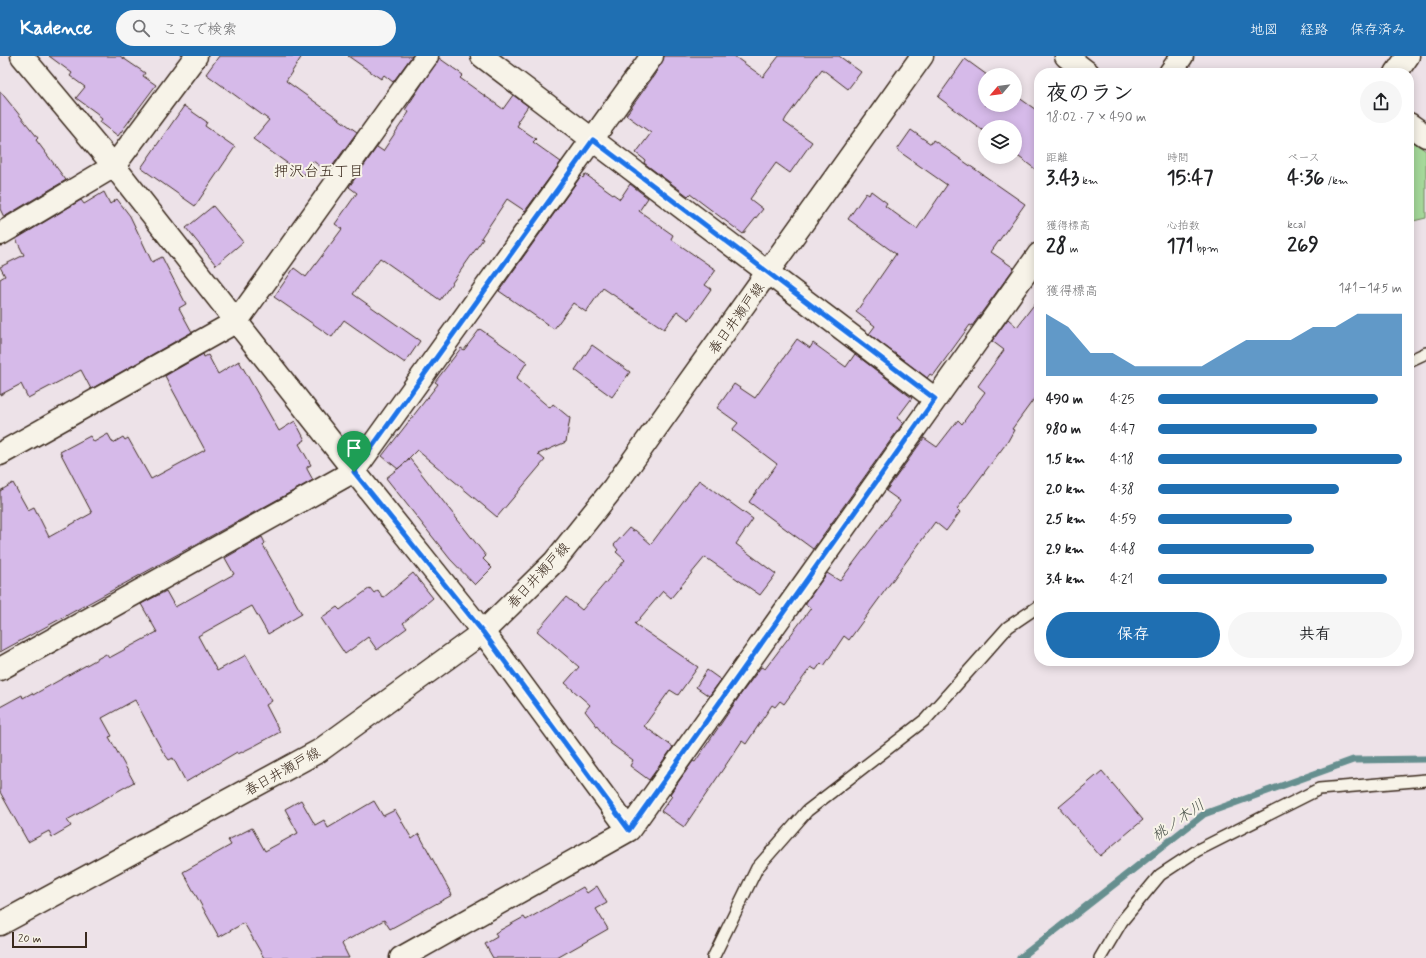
<!DOCTYPE html>
<html lang="ja">
<meta charset="utf-8">
<style>
:root{--surface:#fff;--page:#f6f6f6;--text:#202124;--muted:#757577;--accent:#1f6fb2}
body{margin:0;font-family:Mynerve,"Klee One",sans-serif;background:var(--page);color:var(--text);height:100vh;display:flex;flex-direction:column;font-size:15px;white-space:nowrap}
*{box-sizing:border-box;margin:0}
p{font-size:13px;color:var(--muted)}
.icon{flex:none;width:22px;height:22px;fill:none;stroke:currentColor;stroke-width:2;stroke-linecap:round;stroke-linejoin:round}
.map{position:relative;flex:1;overflow:hidden}
.drawer{position:absolute;left:1034px;top:12px;width:380px;height:598px;display:flex;flex-direction:column;background:var(--surface);border-radius:16px;box-shadow:0 2px 10px #0003}
.drawer>*{flex:none}
.needle{width:26px;rotate:241deg}
.controls{position:absolute;left:978px;top:12px;display:grid;gap:8px}
.controls a{display:grid;place-items:center;width:44px;height:44px;border-radius:50%;background:var(--surface);box-shadow:0 2px 10px #0003;font-size:20px}
.scale{position:absolute;left:12px;bottom:10px;width:75px;box-sizing:border-box;padding-left:4px;border:2px solid #3b2a1e;border-top:0;font-size:11px;line-height:14px;white-space:nowrap;color:#3b2a1e;-webkit-text-stroke:3px #f7f3e8;paint-order:stroke}
.pin{position:absolute;display:grid;place-items:center;width:34px;height:34px;color:#fff;margin:-41px -17px;border-radius:50% 50% 50% 0;rotate:-45deg;box-shadow:0 0 4px #0007}
.pin .icon{rotate:45deg}
.round{display:grid;place-items:center;flex:none;width:42px;height:42px;border-radius:21px;background:var(--page)}
.head{display:flex;align-items:center;justify-content:space-between;height:68px;padding:0 12px}
h1{font-size:22px;font-weight:700;line-height:30px}
.metrics{display:grid;grid-template-columns:repeat(3,1fr);gap:6px;height:68px;padding:4px 12px}
.metrics div{display:grid;align-content:center}
.metrics b{font-size:20px;font-weight:700}
.metrics small{font-size:11px;font-weight:400}
.metrics p{font-size:11px}
.chart{height:112px;padding:8px 12px}
.chart p{display:flex;justify-content:space-between}
.chart svg{width:100%;height:72px;margin-top:4px;fill:var(--accent);opacity:.7}
.button{display:flex;gap:8px;margin-top:auto;padding:8px 12px}
.button a{flex:1;height:46px;border-radius:24px;background:var(--accent);color:#fff;font-size:16px;font-weight:700;line-height:46px;text-align:center}
.button a+a{background:var(--page);color:var(--text)}
ul{padding:0 12px;list-style:none;font-size:13px}
li{display:grid;grid-template-columns:64px 48px 1fr;align-items:center;height:30px}
li i{height:10px;border-radius:5px;background:var(--accent)}
header{display:flex;align-items:center;gap:24px;box-sizing:border-box;height:56px;padding:0 20px;background:var(--accent);color:#fff}
header strong{font-size:19px}
nav{display:flex;gap:22px;margin-inline-start:auto;font-size:14px}
.search{width:280px;height:36px;background:var(--page);display:flex;align-items:center;gap:10px;box-sizing:border-box;padding:0 14px;border-radius:22px;color:var(--muted);font-size:15px}
.map>svg:first-child{display:block}
.green{fill:#a5d89a;stroke:#70815c}
.lines{fill:none;stroke-linecap:round;stroke-linejoin:round}
.stream{stroke:#668f8f;stroke-width:7}
.building{fill:#d6bae9;stroke:#3b2a1e}
.lane-casing{stroke:#3b2a1e;stroke-width:14}
.street-casing{stroke:#3b2a1e;stroke-width:25}
.primary-casing{stroke:#3b2a1e;stroke-width:25}
.lane{stroke:#f7f3e8;stroke-width:11}
.street{stroke:#f7f3e8;stroke-width:22}
.primary{stroke:#f7f3e8;stroke-width:22}
.route-casing{stroke:#fff;stroke-width:8}
.route{stroke:#1a73e8;stroke-width:5}
.labels{text-anchor:middle;stroke-width:4;stroke-linejoin:round;paint-order:stroke}
.street-label{font-size:14px;fill:#3b2a1e;stroke:#f7f3e8}
.neighbourhood-label{font-size:15px;fill:#3b2a1e;stroke:#f7f3e8}
.water-label{font-size:15px;font-style:italic;fill:#4d544d;stroke:#f7f3e8}
</style>
<header>
<strong>Kadence</strong>
<div class="search"><svg class="icon" aria-label="search" viewBox="0 0 24 24"><circle cx="10" cy="10" r="6"/><path d="M15 15l6 6"/></svg>ここで検索</div>
<nav><a>地図</a><a>経路</a><a>保存済み</a></nav>
</header>
<div class="map">
<svg width="1426" height="902" viewBox="0 0 1426 902">
<rect width="100%" height="100%" fill="#ede2e8"/>
<filter id="ink" filterUnits="userSpaceOnUse"><feTurbulence type="fractalNoise" baseFrequency=".025" numOctaves="2"/><feDisplacementMap in="SourceGraphic" scale="8" xChannelSelector="R" yChannelSelector="G"/><feConvolveMatrix kernelMatrix="1 2 1 2 8 2 1 2 1" color-interpolation-filters="sRGB"/></filter>
<g filter="url(#ink)">
<path class="green" d="M1409 83 1426 95V162L1409 166Z"/>
<g class="lines">
<path class="stream" d="M1020 902 1204 758 1353 704 1426 703"/>
</g>
<path class="building" d="M49 0H120L145 17 143 20 156 29 118 80 100 66 102 63 97 59 98 58 76 42 85 31 70 20 72 17Z
M219 0H302L286 25 357 76 328 116 313 105 304 119 253 83 269 64 206 18Z
M348 0H412L393 26 384 19 381 23Z
M664 0H734L763 21 779 0H839L861 16 848 33 822 13 786 62 784 66 812 86 790 117 776 107 750 143 763 153 743 178 690 138 688 140 644 107 645 104 636 97 651 77 626 59 655 18Z
M439 2 463 19 460 22 503 53 513 39 528 50 517 66 519 67 517 70 536 83 533 86 561 106 525 155 507 143 481 182 483 183 440 244 380 202 353 238 420 285 405 307 344 264 332 281 274 241 294 212 306 221 342 173 335 168 357 137 349 131 377 91 383 95 409 56 405 54Z
M965 3 987 19H985V49H1015V39L1039 56V116L1015 98V71H985V76L938 41Z
M0 35 38 82 36 84 66 124 4 161 0 153Z
M184 50 207 66 205 70 235 91 195 150 141 112Z
M911 74 931 88 933 84 1025 148 991 196 1014 212 972 270 970 269 933 320 930 318 927 322 869 278 875 270 856 256 896 198 848 163 866 137 869 139 871 135 887 147 885 150 917 173 947 129 897 94Z
M585 118 620 143 630 128 648 142 639 155 673 179 671 183 716 214 705 229 711 233 689 264 677 255 664 273 603 232 586 256 573 247 554 273 499 235 581 120 583 122Z
M104 136 110 148 117 143 130 160 152 206 162 201 186 248 179 252 192 276 91 333 81 314 28 342 21 328 0 339V223L5 220 0 211 24 199 16 183 81 144 84 148Z
M213 150 243 186 216 209 186 172Z
M1039 242V336L1012 373 1014 374 1008 385 957 453 960 456 946 475 935 466 849 584 844 580 824 610 821 607 816 614 811 611 784 648 780 645 775 651 772 649 746 688 742 685 684 771 661 755 672 740 670 738 693 705 695 706 741 638 761 611 765 613 811 552 805 548 827 517 840 525 900 445 886 435 924 382 937 391 958 364 962 368 985 336 978 330 1004 294 992 285 1008 263 1017 271Z
M480 273 527 306 516 323 550 352 553 348 570 362 566 386 538 398 545 404 497 461 417 394 398 413 382 400 438 328 435 326 461 292 464 294Z
M797 283 810 292 813 287 846 311 855 298 912 342 897 362 903 367 813 493 749 446 777 408 732 374 738 367 717 352 734 328 755 342Z
M592 289 630 316 612 341 575 314Z
M203 298 204 301 208 299 218 318 239 305 279 375 295 365 305 384 299 388 311 409 307 411V413L313 424 0 596V435L13 427 28 454 34 451 49 481 92 457 60 396 90 380 94 386 108 378 113 387 123 381 125 384 128 382 151 423 205 394 165 320Z
M410 403 486 500 483 503 492 512 475 529 450 503 386 422Z
M699 424 753 463 736 488 776 518 760 539 705 501 671 542 663 535 635 568 698 611 678 639 670 634 644 670 673 691 649 724 630 710 633 704 611 688 585 655 590 649 565 627 579 611 537 575 566 541 582 554 625 504 616 496 618 494 614 489 629 472 633 475 635 474 651 488Z
M262 481 265 487 263 489 302 558 268 578 252 550 198 580 217 615 246 599 272 645 266 649 280 676 256 689 238 698 237 696 186 726 173 702 169 704 163 696 135 644 102 662 112 680 109 681 134 726 67 764 71 770 52 781 49 775 28 786 0 736V651L22 639 23 642 32 637 33 639 106 598 109 602 157 576 141 548 166 535 175 551 234 518 225 502Z
M413 517 433 542 403 567 407 572 377 594 368 581 345 598 321 562 337 551 340 554 370 532 374 537 378 534 383 542Z
M707 614 721 624 709 640 696 631Z
M1102 715 1143 764 1100 800 1059 751Z
M301 744 315 769 324 764 328 772 374 745 383 760 395 754 412 783 419 778 452 839 390 873 384 864 344 886 342 888 349 902H264L244 867 219 881 183 816 231 789 228 784 252 772 265 795 298 777 285 753Z
M597 830 607 847 596 853 608 873 557 902H493L485 888 497 881 495 877 524 861 526 864 583 831 587 837Z"/>
<g class="lines">
<g class="lane-casing">
<path id="lane" d="M1409 305 1426 297
M713 902 757 812 807 755 926 663 1008 571 1039 550
M1100 902 1122 865 1160 819 1198 794 1319 733 1426 724"/>
</g>
<g class="street-casing">
<path id="street" d="M22 0 114 110 354 415 483 576 629 774
M482 0 935 343
M1066 0 1088 17
M1170 17 1182 0
M1396 17 1408 0
M1409 68 1426 80
M0 178 114 110 196 0
M0 398 237 265 427 0
M0 613 354 415 652 0
M401 902 629 774 1039 198"/>
</g>
<g class="primary-casing">
<path id="primary" d="M0 868 319 695 483 576 554 506 614 431 922 0"/>
</g>
<use href="#lane" class="lane"/>
<use href="#street" class="street"/>
<use href="#primary" class="primary"/>
</g>
</g>
<g class="lines" filter="url(#ink)">
<g class="route-casing">
<path id="route" d="M593 84 935 343 629 774 483 576 354 416Z"/>
</g>
<use href="#route" class="route"/>
</g>
<g class="labels">
<g class="street-label">
<text transform="translate(736 262) rotate(-54)" y="5">春日井瀬戸線</text>
<text transform="translate(538 519) rotate(-47)" y="5">春日井瀬戸線</text>
<text transform="translate(282 715) rotate(-29)" y="5">春日井瀬戸線</text>
</g>
<g class="neighbourhood-label">
<text x="319" y="120">押沢台五丁目</text>
</g>
<g class="water-label">
<text transform="translate(1178 764) rotate(-35)" y="5">桃ノ木川</text>
</g>
</g>
</svg>
<div class="controls">
<a><svg class="needle" viewBox="-14 -14 28 28"><path d="M0-13l5 13h-10z" fill="#e53935"/><path d="M0 13l5-13h-10z" fill="#757577"/></svg></a>
<a><svg class="icon" aria-label="layers" viewBox="0 0 24 24"><path d="M12 4l9 5-9 5-9-5zM3 14l9 5 9-5"/></svg></a>
</div>
<div class="scale">20 m</div>
<div class="pin" style="left:354px;top:416px;background:#1e9e55"><svg class="icon" aria-label="arrive" viewBox="0 0 24 24"><path d="M6 21V4h12l-3 4 3 4H6"/></svg></div>
<section class="drawer">
<div class="head"><div><h1>夜のラン</h1><p>18:02 · 7 × 490 m</p></div><a class="round"><svg class="icon" aria-label="share" viewBox="0 0 24 24"><path d="M12 15V3M7 8l5-5 5 5M5 13v7h14v-7"/></svg></a></div>
<div class="metrics">
<div><p>距離</p><b>3.43<small> km</small></b></div>
<div><p>時間</p><b>15:47</b></div>
<div><p>ペース</p><b>4:36<small> /km</small></b></div>
</div>
<div class="metrics">
<div><p>獲得標高</p><b>28<small> m</small></b></div>
<div><p>心拍数</p><b>171<small> bpm</small></b></div>
<div><p>kcal</p><b>269</b></div>
</div>
<div class="chart"><p><span>獲得標高</span>141–145 m</p>
<svg viewBox="0 0 160 44" preserveAspectRatio="none"><path d="M0 44V6L10 14L20 30L30 30L40 38L50 38L60 38L70 38L80 30L90 22L100 22L110 22L120 14L130 14L140 6L150 6L160 6V44z"/></svg>
</div>
<ul>
<li><b>490 m</b>4:25<i style="width:90%"></i></li>
<li><b>980 m</b>4:47<i style="width:65%"></i></li>
<li><b>1.5 km</b>4:18<i style="width:100%"></i></li>
<li><b>2.0 km</b>4:38<i style="width:74%"></i></li>
<li><b>2.5 km</b>4:59<i style="width:55%"></i></li>
<li><b>2.9 km</b>4:48<i style="width:64%"></i></li>
<li><b>3.4 km</b>4:21<i style="width:94%"></i></li>
</ul>
<div class="button"><a>保存</a><a>共有</a></div>
</section>
</div>
